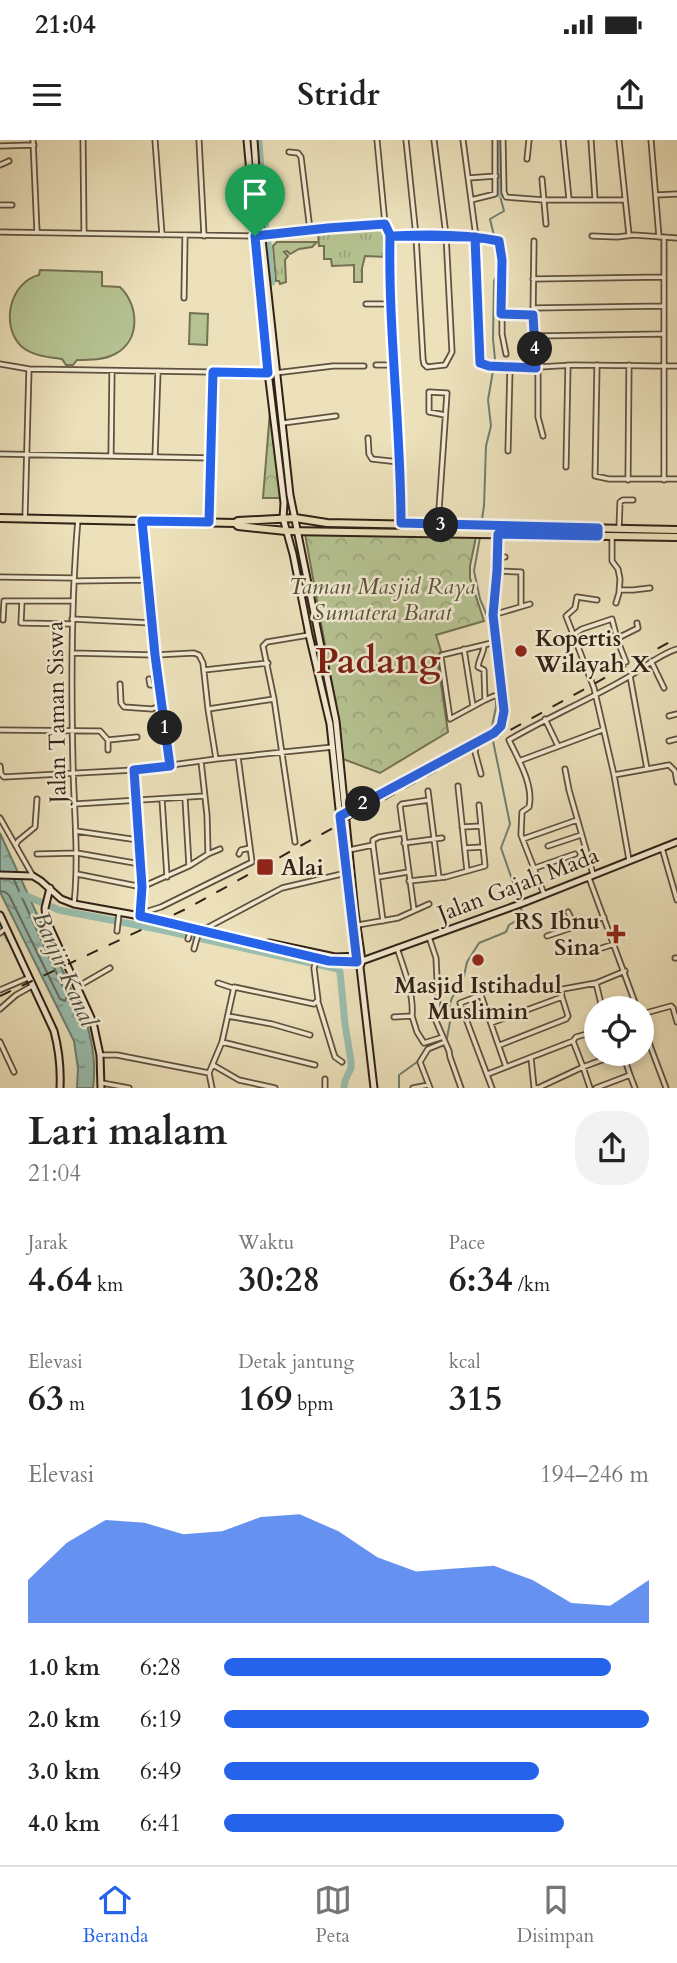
<!DOCTYPE html>
<html lang="id">
<meta charset="utf-8">
<style>
:root{--surface:#fff;--page:#f2f2f2;--text:#222;--muted:#767676;--line:#e0e0e0;--accent:#2563eb}
body{margin:0;font-family:Cardo,serif;background:var(--page);color:var(--text);height:100vh;display:flex;flex-direction:column;font-size:26px;white-space:nowrap}
*{box-sizing:border-box;margin:0}
p{font-size:23px;color:var(--muted)}
.icon{flex:none;width:38px;height:38px;fill:none;stroke:currentColor;stroke-width:2;stroke-linecap:round;stroke-linejoin:round}
.map{position:relative;height:948px;overflow:hidden}
.details{display:flex;flex-direction:column;background:var(--surface);flex:1}
.details>*{flex:none}
.fabs{position:absolute;left:584px;top:856px;display:grid;gap:14px}
.fabs a{display:grid;place-items:center;width:70px;height:70px;border-radius:50%;background:var(--surface);box-shadow:0 4px 10px #0003;font-size:35px}
.pin{position:absolute;display:grid;place-items:center;width:60px;height:60px;color:#fff;margin:-72px -30px;border-radius:50% 50% 50% 0;rotate:-45deg;box-shadow:0 0 7px #0007}
.pin .icon{rotate:45deg}
.km{position:absolute;width:35px;height:35px;margin:-18px;border-radius:50%;background:#222;color:#fff;font-size:19px;line-height:35px;text-align:center}
.round{display:grid;place-items:center;flex:none;width:74px;height:74px;border-radius:28px;background:var(--page)}
.headline{display:flex;align-items:center;justify-content:space-between;height:119px;padding:0 28px}
h1{font-size:38px;font-weight:700;line-height:52px}
.stats{display:grid;grid-template-columns:repeat(3,1fr);gap:10px;height:119px;padding:7px 28px}
.stats div{display:grid;align-content:center}
.stats b{font-size:35px;font-weight:700}
.stats small{font-size:19px;font-weight:400}
.stats p{font-size:19px}
.chart{height:196px;padding:14px 28px}
.chart p{display:flex;justify-content:space-between}
.chart svg{width:100%;height:126px;margin-top:7px;fill:var(--accent);opacity:.7}
ul{padding:0 28px;list-style:none;font-size:23px}
li{display:grid;grid-template-columns:112px 84px 1fr;align-items:center;height:52px}
li i{height:18px;border-radius:9px;background:var(--accent)}
.status{display:flex;justify-content:space-between;align-items:center;height:49px;padding:0 35px;background:var(--surface);direction:ltr}
.status svg{height:19px;fill:currentColor}
header{display:flex;justify-content:space-between;align-items:center;height:91px;padding:0 28px;background:var(--surface);font-size:32px;font-weight:700}
.dock{display:flex;justify-content:space-around;align-items:center;height:98px;border-top:2px solid var(--line);background:var(--surface);font-size:19px;color:var(--muted)}
.dock a{display:grid;justify-items:center;gap:4px}
.dock .active{color:var(--accent)}
.map>svg:first-child{display:block}
.grass{fill:url(#grass-tufts);stroke:#747254;stroke-width:2}
.park{fill:url(#park-crowns);stroke:#747254;stroke-width:2}
.pitch{fill:#b6c392;stroke:#747254;stroke-width:2}
.water{fill:url(#water-ripples);stroke:#6f7f71;stroke-width:2}
.lines{fill:none;stroke-linecap:round;stroke-linejoin:round}
.shore{stroke:#657062;stroke-width:2}
.stream{stroke:#6f7f71;stroke-width:2}
.canal{stroke:#99beae;stroke-width:4.5}
.river{stroke:#99beae;stroke-width:7}
.street-casing{stroke:#60513f;stroke-width:7}
.secondary-casing{stroke:#312116;stroke-width:9}
.primary-casing{stroke:#312116;stroke-width:10}
.street{stroke:#f3ecd3;stroke-width:3.5}
.secondary{stroke:#f3ecd3;stroke-width:5}
.primary{stroke:#ece1bb;stroke-width:6}
.rail{stroke:#312116;stroke-width:2;stroke-dasharray:12 12;stroke-linecap:butt}
.route-casing{stroke:#fff;stroke-width:14}
.route{stroke:#2563eb;stroke-width:9}
.poi-dot{fill:#8f2418;stroke:#f3ecd3;stroke-width:2.5}
.labels{text-anchor:middle;stroke-width:5;stroke-linejoin:round;paint-order:stroke}
.park-label{font-size:23px;font-style:italic;fill:#59523b;stroke:#f3ecd3}
.poi-label{font-size:23px;font-weight:bold;fill:#312116;stroke:#f3ecd3;text-anchor:start}
.street-label{font-size:23px;fill:#312116;stroke:#f3ecd3}
.water-label{font-size:24px;font-style:italic;fill:#505044;stroke:#f3ecd3}
.town-label{font-size:37px;font-weight:bold;fill:#7a1f14;stroke:#f3ecd3}
</style>
<div class="status"><b>21:04</b><svg viewBox="0 0 49 12"><path d="M0 12V9h3v3zM5 12V6h3v6zM10 12V3h3v9zM15 12V0h3v12zM26 1h20v11H26zM47 4h2v5h-2z"/></svg></div>
<header><svg class="icon" aria-label="menu" viewBox="0 0 24 24"><path d="M4 6h16M4 12h16M4 18h16"/></svg>Stridr<svg class="icon" aria-label="share" viewBox="0 0 24 24"><path d="M12 15V3M7 8l5-5 5 5M5 13v7h14v-7"/></svg></header>
<div class="map">
<svg width="677" height="948" viewBox="0 0 677 948">
<defs>
<pattern id="grass-tufts" width="24" height="20" patternUnits="userSpaceOnUse" patternTransform="scale(1.75)"><rect width="24" height="20" fill="#b6c392"/><path d="M3 7l-1-3M5 7V3M7 7l1-3M15 17l-1-3M17 17v-4M19 17l1-3" fill="none" stroke="#9da77d"/></pattern>
<pattern id="park-crowns" width="20" height="18" patternUnits="userSpaceOnUse" patternTransform="scale(1.75)"><rect width="20" height="18" fill="#b6c392"/><path d="M2 6a3 3 0 1 1 6 0M12 15a3 3 0 1 1 6 0" fill="none" stroke="#9da77d"/></pattern>
<pattern id="water-ripples" width="26" height="14" patternUnits="userSpaceOnUse" patternTransform="scale(1.75)"><rect width="26" height="14" fill="#99beae"/><path d="M2 4q2-2 4 0t4 0M15 11q2-2 4 0t4 0" fill="none" stroke="#7d9a8d"/></pattern>
</defs>
<rect width="100%" height="100%" fill="#ece1bb"/>
<filter id="stains"><feTurbulence type="fractalNoise" baseFrequency=".00286" numOctaves="4"/><feColorMatrix values="0 0 0 0 .2 0 0 0 0 .09 0 0 0 0 .02 0 0 0 .5 -.17"/></filter>
<radialGradient id="worn" r=".72"><stop offset=".6" stop-color="#630" stop-opacity="0"/><stop offset="1" stop-color="#630" stop-opacity=".3"/></radialGradient>
<path class="grass" d="M382 85 387 91 384 92 387 117 365 116 362 128V142H354V125L332 126 331 119H324V106H319L318 93 322 91 352 90 362 86Z
M277 102H317L312 107 299 109 290 114 287 111 284 112 288 116 285 120 286 142 280 144 279 141H276L273 106Z"/>
<path class="park" d="M270 271 281 358H263Z
M305 394 476 397 470 426V438L484 481 436 495 441 511 437 517 448 592 380 633 343 619 339 583Z"/>
<path class="pitch" d="M40 130 102 132V146L120 147C139 165 141 201 115 214 104 220 90 220 77 220L73 225H66L62 219C48 217 32 216 21 206 0 185 10 142 39 135Z
M190 173 208 174 207 205 189 204Z"/>
<path class="water" d="M0 693 87 884C93 907 96 925 93 948H77L78 928 74 901 0 752Z"/>
<g class="lines">
<path class="shore" d="M0 751 5 752 9 755 60 859 65 861 67 856 14 740"/>
<path class="stream" d="M480 392 484 366 486 306 491 286 488 260 495 219 493 199 494 141C504 123 494 98 490 79L504 71 500 56
M480 397 474 431 480 459 488 478 496 550V567L491 591 510 684 501 708 520 762
M399 948V935L417 922 426 908 447 898 450 882 447 873 452 858 464 836 467 822 479 803 506 792 509 785 522 777 521 767"/>
<path class="canal" d="M260 0 267 89
M499 0 500 56
M269 101 273 143
M0 784 8 800"/>
<path class="river" d="M22 754 59 770 162 790 338 829 340 832 345 884 351 921V928L345 941 344 948"/>
<g class="street-casing">
<path id="street" d="M33 0 37 92
M83 0 84 92
M155 0 162 95
M199 0 204 96
M377 0 385 84C394 108 389 137 391 163 394 236 401 310 401 383
M406 0 416 96 423 219 424 224 427 227 445 225 452 212 446 95 434 0
M463 0 476 97 480 223C499 232 549 226 572 225 607 225 642 226 677 226
M503 0 504 52 506 57 544 60H625
M563 0 569 59
M591 0 595 59
M619 0 629 95
M651 0 659 97
M0 6 34 5
M289 12 298 13 301 17 310 90
M527 19 529 0
M0 25 9 21
M468 38 496 36
M542 39 546 84
M656 55 677 54
M471 60 495 54V0
M0 65H12
M0 92 255 96 328 88 385 84
M390 95 476 97 499 101 502 120V194L506 214
M592 96 617 97 634 95 677 98
M664 97V340
M534 101 533 175 536 227
M533 139 663 137
M184 158 185 96
M366 164H391
M533 168 663 166
M501 174 533 175
M535 196 662 194
M0 224 29 229 275 233 333 226H364
M376 225H394
M597 225 595 336 609 339H677
M538 227V277L543 296
M283 283 336 276
M368 298 369 314 372 319 399 322
M508 311 510 227
M0 314 212 318
M111 316 112 231
M155 317 158 231
M566 327 568 225
M628 340 629 225
M25 377 29 229
M142 382 155 515 170 626
M209 382 213 232
M438 384 447 253 429 252V272L445 275
M619 389 620 362 623 360H633
M612 398V421L618 429 620 439 619 453 616 463
M497 417H505
M497 431 521 432V466
M0 437 74 438
M74 441 147 440
M620 450H633L650 448
M597 460 577 457 575 468 566 476 594 548 614 635 629 720
M22 461 21 483 72 484
M493 475 530 464
M72 479 152 483
M3 480 4 461H73
M573 495 582 489 612 479 617 499 626 522
M608 503 638 488 637 483
M484 505C484 513 479 518 478 527L484 530 485 560 494 556H502
M464 509 473 566
M72 513 155 515 194 513 199 515 203 523 208 569 216 619 333 607
M651 521 664 548
M204 530 268 523
M630 536 647 629
M149 539 150 545H159
M120 544 121 563 124 567 152 569 162 565
M485 560 450 579 441 517 442 515 496 502
M208 569 274 559
M669 576 677 574
M545 579 558 606
M0 590 100 591 108 600V610
M108 600 137 597
M477 601 475 612 481 634
M669 601 677 599
M519 621 602 590
M0 626 1 634 4 637 134 630 216 619
M565 629 569 650 593 734
M134 630 142 747 141 774
M614 635 669 625 675 631 677 642
M458 646 467 731
M428 651 439 738
M185 658 189 726
M162 659 167 737
M75 664 204 656
M345 674 494 593 501 586 504 571 493 475 497 396
M0 678 33 736
M462 687 481 686
M76 691 138 700
M523 699 577 680
M295 702 274 559 263 506 267 502 309 495
M404 703 442 698
M16 705 18 701 35 687 37 659
M373 705 383 781
M548 706 581 695
M465 708 483 707
M662 708 677 760
M349 710 373 705V700L379 697 403 693
M37 714 77 713 140 724
M208 714 220 709
M239 714 241 710 250 708
M535 728 575 714
M77 734 142 747 189 726 208 714 207 675 201 621
M378 737 408 732
M589 738 637 868
M409 741 446 737 485 726 479 665
M544 754 521 695 522 672 529 667C534 645 518 619 509 600 548 577 591 559 630 536 645 527 660 514 677 509
M74 764C79 718 74 672 73 625 71 543 71 461 78 379
M414 770 400 666 402 664 429 660
M568 772 575 786
M142 773 161 767 252 722 238 617
M358 785 398 778 429 764
M117 791 119 773
M201 791 282 748 346 733
M0 793 6 788
M547 796 604 777
M429 797 436 818 438 860 436 881 449 911 450 917 461 948
M188 799 191 789
M397 808C404 829 414 854 412 876
M194 809 199 791
M587 813 614 804
M675 818H677
M218 843 233 848
M596 843 602 868
M77 847 110 828
M0 850 28 838
M318 862 333 911 335 917 342 922
M0 869 16 855 32 846
M642 874 671 866 673 868 677 882
M228 876 272 884 310 895
M394 877 412 876 417 892 424 903 443 897
M491 883 562 857 561 850 563 849 596 843 625 831
M642 884 666 948
M573 901 576 897 597 891
M0 902 14 932
M222 902 315 925
M500 905 566 879 568 876 562 857
M100 915H117L209 933 222 902 234 847 314 864 318 860 314 828 317 818
M531 918 534 947 538 948 583 927 590 948
M213 925 239 940 275 948
M209 933 212 948
M488 934 573 901 583 927 618 914
M630 935 635 948
M325 939V948
M102 943 129 948
M413 948 428 945
M430 948 420 922 428 909 445 902
M492 948 460 863 481 855 506 927
M596 948 630 935 623 914"/>
</g>
<g class="secondary-casing">
<path id="secondary" d="M247 0 269 240 284 363 283 378 293 414 309 495 330 584 350 773 357 822 360 827 374 948
M254 0 259 71 290 355 336 581 355 772 362 821 360 827
M0 735 33 736 41 741 61 759 74 764 140 776 199 791 263 804 269 803 335 817 360 816
M50 748 45 768 46 779 93 882 100 915 101 948
M0 775 54 891C59 910 61 928 60 948
M263 804 268 807 329 821H362L523 763 677 702"/>
</g>
<g class="primary-casing">
<path id="primary" d="M0 378 235 383
M235 383 238 386 286 391 677 397
M235 383 238 381 295 378 327 383 677 390"/>
</g>
<use href="#street" class="street"/>
<use href="#secondary" class="secondary"/>
<use href="#primary" class="primary"/>
<path class="rail" d="M0 856 188 768 677 498"/>
</g>
<g class="lines">
<g class="route-casing">
<path id="route" d="M255 96 268 233 213 232 209 382 142 381 155 515 170 626 134 630 142 747 140 776 329 821 357 822 340 676 494 593 501 586 504 571 493 475 497 431 498 394 598 396V388L401 383C401 287 388 191 390 95L394 96 475 97 480 223 489 226 536 228 533 175 501 174 502 120 499 101C466 94 429 94 394 96L390 95 385 84 328 88 255 96"/>
</g>
<use href="#route" class="route"/>
</g>
<g class="poi-dot">
<circle cx="521" cy="511" r="7"/>
<rect x="256" y="718" width="18" height="18" rx="3.5"/>
<path d="M612.5 783.5h7v7h7v7h-7v7h-7v-7h-7v-7h7z"/>
<circle cx="478" cy="820" r="7"/>
</g>
<g class="labels">
<g class="park-label">
<text x="382" y="454">Taman Masjid Raya<tspan x="382" dy="26">Sumatera Barat</tspan></text>
</g>
<g class="poi-label">
<text x="535" y="506">Kopertis<tspan x="535" dy="26">Wilayah X</tspan></text>
<text x="281" y="735">Alai</text>
<text x="600" y="789" text-anchor="end">RS Ibnu<tspan x="600" dy="26">Sina</tspan></text>
<text x="478" y="853" text-anchor="middle">Masjid Istihadul<tspan x="478" dy="26">Muslimin</tspan></text>
</g>
<g class="street-label">
<text transform="translate(56 572) rotate(-91)" y="8">Jalan Taman Siswa</text>
<text transform="translate(518 744) rotate(-21)" y="8">Jalan Gajah Mada</text>
</g>
<g class="water-label">
<text transform="translate(65 829) rotate(66)" y="8">Banjir Kanal</text>
</g>
<g class="town-label">
<text x="378" y="533">Padang</text>
</g>
</g>
<rect width="100%" height="100%" filter="url(#stains)"/>
<rect width="100%" height="100%" fill="url(#worn)"/>
</svg>
<div class="fabs">
<a><svg class="icon" aria-label="locate" viewBox="0 0 24 24"><circle cx="12" cy="12" r="6"/><path d="M12 2v4M12 18v4M2 12h4M18 12h4"/></svg></a>
</div>
<div class="pin" style="left:255px;top:96px;background:#1e9e55"><svg class="icon" aria-label="arrive" viewBox="0 0 24 24"><path d="M6 21V4h12l-3 4 3 4H6"/></svg></div>
<b class="km" style="left:165px;top:588px">1</b>
<b class="km" style="left:363px;top:664px">2</b>
<b class="km" style="left:441px;top:385px">3</b>
<b class="km" style="left:535px;top:209px">4</b>
</div>
<section class="details">
<div class="headline"><div><h1>Lari malam</h1><p>21:04</p></div><a class="round"><svg class="icon" aria-label="share" viewBox="0 0 24 24"><path d="M12 15V3M7 8l5-5 5 5M5 13v7h14v-7"/></svg></a></div>
<div class="stats">
<div><p>Jarak</p><b>4.64<small> km</small></b></div>
<div><p>Waktu</p><b>30:28</b></div>
<div><p>Pace</p><b>6:34<small> /km</small></b></div>
</div>
<div class="stats">
<div><p>Elevasi</p><b>63<small> m</small></b></div>
<div><p>Detak jantung</p><b>169<small> bpm</small></b></div>
<div><p>kcal</p><b>315</b></div>
</div>
<div class="chart"><p><span>Elevasi</span>194–246 m</p>
<svg viewBox="0 0 160 44" preserveAspectRatio="none"><path d="M0 44V29L10 16L20 8L30 9L40 13L50 12L60 7L70 6L80 12L90 21L100 26L110 25L120 24L130 29L140 37L150 38L160 29V44z"/></svg>
</div>
<ul>
<li><b>1.0 km</b>6:28<i style="width:91%"></i></li>
<li><b>2.0 km</b>6:19<i style="width:100%"></i></li>
<li><b>3.0 km</b>6:49<i style="width:74%"></i></li>
<li><b>4.0 km</b>6:41<i style="width:80%"></i></li>
</ul>
</section>
<nav class="dock">
<a class="active"><svg class="icon" aria-label="home" viewBox="0 0 24 24"><path d="M3 11l9-7 9 7M6 9v11h12V9"/></svg>Beranda</a>
<a><svg class="icon" aria-label="map" viewBox="0 0 24 24"><path d="M3 6l6-2 6 2 6-2v14l-6 2-6-2-6 2zM9 4v14M15 6v14"/></svg>Peta</a>
<a><svg class="icon" aria-label="saved" viewBox="0 0 24 24"><path d="M7 4h10v16l-5-4-5 4z"/></svg>Disimpan</a>
</nav>
